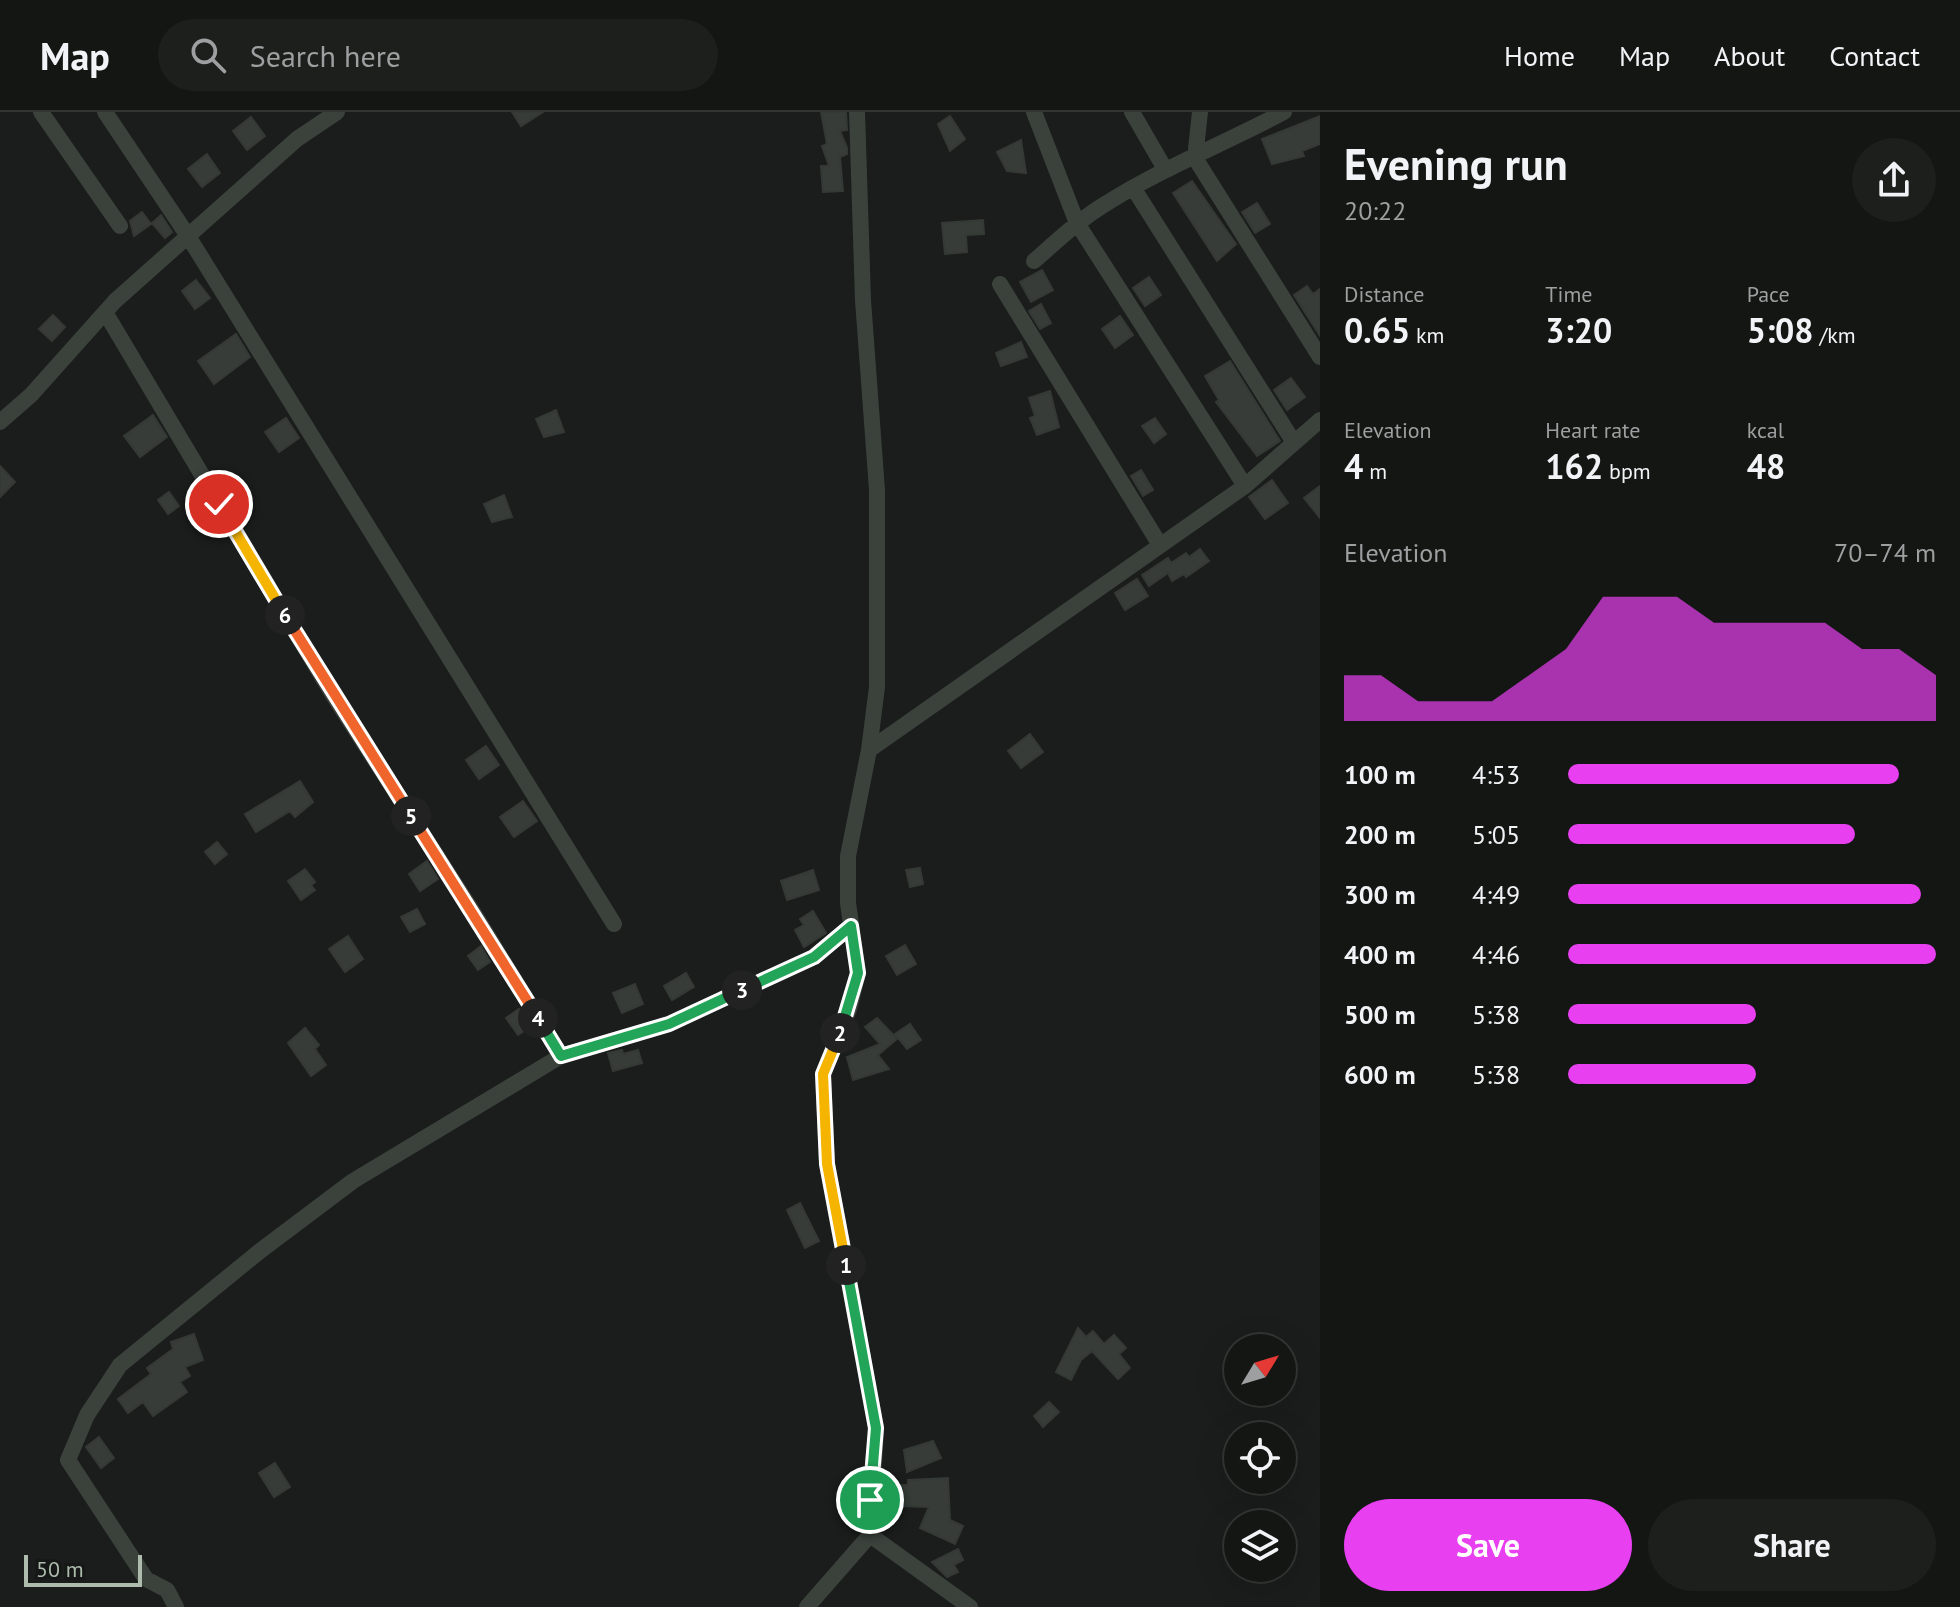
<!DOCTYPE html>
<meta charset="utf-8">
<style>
:root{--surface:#141614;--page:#1d1f1d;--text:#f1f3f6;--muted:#9d9fa0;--line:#333534;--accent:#e83ff0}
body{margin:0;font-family:"PT Sans",sans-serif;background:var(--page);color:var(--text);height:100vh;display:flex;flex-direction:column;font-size:30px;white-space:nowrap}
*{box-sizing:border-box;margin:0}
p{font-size:26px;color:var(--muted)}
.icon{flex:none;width:44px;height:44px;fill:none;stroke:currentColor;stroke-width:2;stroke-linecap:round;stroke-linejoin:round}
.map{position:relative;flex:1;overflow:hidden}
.details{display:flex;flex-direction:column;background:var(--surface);width:640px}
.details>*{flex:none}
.needle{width:52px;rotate:52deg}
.fabs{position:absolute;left:1224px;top:1222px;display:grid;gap:16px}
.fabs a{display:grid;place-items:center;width:72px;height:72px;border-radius:50%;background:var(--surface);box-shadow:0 8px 32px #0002,0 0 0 2px var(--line);font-size:40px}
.scale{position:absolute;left:24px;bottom:20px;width:118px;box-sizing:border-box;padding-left:8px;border:4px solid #adbcad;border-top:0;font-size:22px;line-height:28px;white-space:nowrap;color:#adbcad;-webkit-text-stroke:6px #151816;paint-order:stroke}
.pin{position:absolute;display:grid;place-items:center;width:68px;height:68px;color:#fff;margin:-34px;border:4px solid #fff;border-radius:50%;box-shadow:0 2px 8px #0007}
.km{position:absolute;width:40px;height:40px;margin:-20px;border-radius:50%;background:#222;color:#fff;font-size:22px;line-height:40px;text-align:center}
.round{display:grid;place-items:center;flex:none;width:84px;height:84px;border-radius:42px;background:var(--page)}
.overview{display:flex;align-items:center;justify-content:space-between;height:136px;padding:0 24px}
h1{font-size:44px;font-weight:700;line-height:60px}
.metrics{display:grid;grid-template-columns:repeat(3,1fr);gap:12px;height:136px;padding:8px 24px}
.metrics div{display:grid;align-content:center}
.metrics b{font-size:34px;font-weight:700}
.metrics small{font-size:22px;font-weight:400}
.metrics p{font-size:22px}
.chart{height:224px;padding:16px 24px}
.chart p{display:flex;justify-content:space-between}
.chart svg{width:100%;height:144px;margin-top:8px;fill:var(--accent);opacity:.7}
.action{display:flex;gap:16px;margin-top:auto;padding:16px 24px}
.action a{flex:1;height:92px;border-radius:48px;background:var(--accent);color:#fff;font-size:32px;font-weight:700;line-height:92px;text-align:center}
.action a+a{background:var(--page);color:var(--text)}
ul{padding:0 24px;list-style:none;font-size:26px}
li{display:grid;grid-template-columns:128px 96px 1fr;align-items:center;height:60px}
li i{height:20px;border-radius:10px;background:var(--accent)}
header{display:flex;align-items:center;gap:48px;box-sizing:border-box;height:112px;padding:0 40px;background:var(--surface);border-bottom:2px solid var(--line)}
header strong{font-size:38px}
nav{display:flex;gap:44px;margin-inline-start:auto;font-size:28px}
.search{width:560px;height:72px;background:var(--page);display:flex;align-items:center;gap:20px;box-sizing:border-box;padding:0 28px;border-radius:44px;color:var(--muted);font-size:30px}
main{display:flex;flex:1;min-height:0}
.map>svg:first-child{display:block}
.building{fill:#373c38;stroke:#343936;stroke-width:2}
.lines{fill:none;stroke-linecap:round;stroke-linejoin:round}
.minor{stroke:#3b423c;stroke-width:16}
.split-1-casing{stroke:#fff;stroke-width:16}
.split-2-casing{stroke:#fff;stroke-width:16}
.split-3-casing{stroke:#fff;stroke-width:16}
.split-4-casing{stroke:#fff;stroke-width:16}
.split-5-casing{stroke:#fff;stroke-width:16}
.split-6-casing{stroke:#fff;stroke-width:16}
.split-7-casing{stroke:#fff;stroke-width:16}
.split-1{stroke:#22a559;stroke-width:10}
.split-2{stroke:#f5b400;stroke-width:10}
.split-3{stroke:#22a559;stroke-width:10}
.split-4{stroke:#22a559;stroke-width:10}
.split-5{stroke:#f0652b;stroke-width:10}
.split-6{stroke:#f0652b;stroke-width:10}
.split-7{stroke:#f5b400;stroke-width:10}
</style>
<header>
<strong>Map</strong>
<div class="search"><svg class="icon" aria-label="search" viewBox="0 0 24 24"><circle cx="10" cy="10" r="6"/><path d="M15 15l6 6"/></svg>Search here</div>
<nav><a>Home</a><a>Map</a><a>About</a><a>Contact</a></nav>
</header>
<main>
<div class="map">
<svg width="1320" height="1495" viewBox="0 0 1320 1495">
<rect width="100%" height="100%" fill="#1a1d1b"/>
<path class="building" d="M512 0H543L521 14Z
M821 0H846L847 18 840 19 847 36V42L840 45 843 79 823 80 821 54H829L822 34 827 32Z
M950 4 965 27 950 39 938 12Z
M1320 4V32L1302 39 1304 44 1272 52 1262 27Z
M251 5 265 24 247 38 233 19Z
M1021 28 1026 61 1007 59 997 40Z
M207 42 220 61 202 75 188 57Z
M1192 69 1236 132 1217 149 1173 81Z
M1257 91 1270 112 1255 121 1242 100Z
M142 100 151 112 134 124 130 109Z
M161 103 172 120 165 126 152 111Z
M983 108 984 122 966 123 967 140 945 142 942 111Z
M1042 158 1053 178 1031 190 1020 170Z
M1149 165 1161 183 1145 194 1133 176Z
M196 168 210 186 195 197 182 179Z
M1307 174 1313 182 1320 177V224L1294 183Z
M1041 192 1051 211 1040 217 1029 199Z
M53 203 65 215 52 229 39 217Z
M1120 204 1133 223 1115 236 1102 217Z
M236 222 250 245 214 272 198 249Z
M1021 230 1027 245 1001 254 996 241Z
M1230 249 1280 329 1257 344 1216 290 1219 288 1205 264Z
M1291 266 1305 285 1287 298 1274 278Z
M1050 279 1059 315 1037 323 1030 306 1035 304 1029 286Z
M556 298 564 320 544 325 536 307Z
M153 303 167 325 140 345 124 324Z
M286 306 299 326 279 340 265 320Z
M1155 306 1166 322 1154 331 1142 314Z
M0 354 15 370 0 385Z
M1141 358 1153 378 1143 384 1131 364Z
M1272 368 1288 391 1265 407 1249 385Z
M1320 374V406L1304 386Z
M169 380 179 394 168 402 158 388Z
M504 383 512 405 492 410 484 392Z
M1200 437 1209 449 1186 465 1184 462 1172 469 1168 461 1149 474 1142 463 1168 446 1171 451 1186 441 1189 445Z
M1137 467 1148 484 1125 498 1115 481Z
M1030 622 1043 640 1021 656 1008 639Z
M486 634 499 653 479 667 466 648Z
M300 669 313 690 295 705 290 699 256 720 245 702Z
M523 689 537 709 514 725 500 705Z
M217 730 227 742 215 752 205 740Z
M427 749 438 767 420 779 409 762Z
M920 756 923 772 910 775 906 758Z
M305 757 315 770 311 773 315 778 301 788 288 769Z
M813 758 819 778 787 788 781 769Z
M417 797 425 812 410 820 401 805Z
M813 799 826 821 804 835 795 818 804 813 800 807Z
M348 824 363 847 345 860 329 837Z
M905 833 916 852 897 863 886 844Z
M481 834 490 850 478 858 468 844Z
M686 861 694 875 672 888 664 874Z
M635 872 643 892 622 901 613 881Z
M519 897 530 915 518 923 506 906Z
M877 906 897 927 878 943 889 957 853 968 847 945 880 932 865 915Z
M910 912 921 928 907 937 895 922Z
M305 916 319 933 315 937 326 953 311 964 288 931Z
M622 938 623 942 638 938 642 951 613 959 608 941Z
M800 1091 819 1129 805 1136 787 1098Z
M1078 1216 1086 1225 1093 1219 1104 1232 1114 1223 1126 1236 1119 1242 1130 1256 1118 1267 1092 1239 1081 1248 1071 1268 1056 1260Z
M194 1222 203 1248 185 1255 190 1264 180 1270 187 1280 153 1304 143 1290 128 1301 118 1287 151 1262 147 1256 173 1237 171 1230Z
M1049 1290 1059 1300 1043 1315 1034 1304Z
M99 1325 114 1346 101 1356 86 1335Z
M933 1329 941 1346 907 1360 904 1338Z
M275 1351 290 1375 274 1385 259 1361Z
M948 1366 950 1408 963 1414 955 1432 920 1416 929 1395 900 1394 901 1373H908V1368Z
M958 1437 963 1448 954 1453 958 1460 947 1465 932 1450Z"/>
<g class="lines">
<path class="minor" d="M41 0 120 114
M105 0 188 124 614 812
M1034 0 1077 111 1245 374 1320 308
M1132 0 1165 57
M1200 0 1195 46 1320 245
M1134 77 1293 329
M1034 149C1057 129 1080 107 1107 91 1163 56 1225 31 1284 0
M1000 172 1160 433
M105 200 333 583 473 800 561 944
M0 310 31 283 115 189 297 27 337 0
M869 638 1245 374
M870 1423 970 1495
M176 1495 167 1478 146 1467 68 1348 87 1303 120 1253 260 1139 353 1069 561 944 669 912 814 845 851 814
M807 1495 870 1423 876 1316 827 1052 823 962 849 897 858 861 848 791V744L869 638 877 575V378L863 188 857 0"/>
</g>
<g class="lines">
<g class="split-1-casing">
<path id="split-1" d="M846 1153 876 1316 870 1388"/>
</g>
<g class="split-2-casing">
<path id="split-2" d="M840 921 823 962 827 1052 846 1153"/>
</g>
<g class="split-3-casing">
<path id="split-3" d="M742 878 814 845 851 814 858 861 840 921"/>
</g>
<g class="split-4-casing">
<path id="split-4" d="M538 906 561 944 669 912 742 878"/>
</g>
<g class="split-5-casing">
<path id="split-5" d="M411 704 538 906"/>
</g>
<g class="split-6-casing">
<path id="split-6" d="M285 503 411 704"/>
</g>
<g class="split-7-casing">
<path id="split-7" d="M219 392 285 503"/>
</g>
<use href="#split-1" class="split-1"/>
<use href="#split-2" class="split-2"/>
<use href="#split-3" class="split-3"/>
<use href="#split-4" class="split-4"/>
<use href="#split-5" class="split-5"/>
<use href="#split-6" class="split-6"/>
<use href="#split-7" class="split-7"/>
</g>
</svg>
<div class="fabs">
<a><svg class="needle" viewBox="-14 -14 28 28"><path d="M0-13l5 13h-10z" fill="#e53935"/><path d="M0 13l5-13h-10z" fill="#9d9fa0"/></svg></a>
<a><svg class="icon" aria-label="locate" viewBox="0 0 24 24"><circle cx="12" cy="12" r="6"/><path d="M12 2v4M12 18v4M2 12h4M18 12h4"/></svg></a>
<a><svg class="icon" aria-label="layers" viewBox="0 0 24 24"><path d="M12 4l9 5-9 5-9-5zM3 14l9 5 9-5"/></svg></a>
</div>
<div class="scale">50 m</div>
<div class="pin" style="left:870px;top:1388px;background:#1e9e55"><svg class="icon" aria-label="arrive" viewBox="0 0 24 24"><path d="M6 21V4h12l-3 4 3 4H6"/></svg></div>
<div class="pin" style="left:219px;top:392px;background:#d93025"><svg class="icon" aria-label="check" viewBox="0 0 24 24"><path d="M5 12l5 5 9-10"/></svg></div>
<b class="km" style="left:846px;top:1153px">1</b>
<b class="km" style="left:840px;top:921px">2</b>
<b class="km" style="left:742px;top:878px">3</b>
<b class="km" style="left:538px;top:906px">4</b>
<b class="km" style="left:411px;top:704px">5</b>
<b class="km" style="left:285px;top:503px">6</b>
</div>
<section class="details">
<div class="overview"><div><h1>Evening run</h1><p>20:22</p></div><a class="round"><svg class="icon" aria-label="share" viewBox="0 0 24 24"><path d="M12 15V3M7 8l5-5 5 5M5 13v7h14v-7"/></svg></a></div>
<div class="metrics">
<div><p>Distance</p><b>0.65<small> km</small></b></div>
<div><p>Time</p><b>3:20</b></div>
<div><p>Pace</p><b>5:08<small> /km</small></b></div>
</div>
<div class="metrics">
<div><p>Elevation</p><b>4<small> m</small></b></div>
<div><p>Heart rate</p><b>162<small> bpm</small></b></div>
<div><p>kcal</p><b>48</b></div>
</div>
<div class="chart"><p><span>Elevation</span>70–74 m</p>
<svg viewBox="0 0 160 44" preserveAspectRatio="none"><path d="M0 44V30L10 30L20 38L30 38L40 38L50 30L60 22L70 6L80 6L90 6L100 14L110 14L120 14L130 14L140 22L150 22L160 30V44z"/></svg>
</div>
<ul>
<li><b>100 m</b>4:53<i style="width:90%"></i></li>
<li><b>200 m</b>5:05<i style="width:78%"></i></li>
<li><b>300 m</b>4:49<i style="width:96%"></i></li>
<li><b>400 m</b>4:46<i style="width:100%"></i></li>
<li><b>500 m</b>5:38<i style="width:51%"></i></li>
<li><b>600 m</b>5:38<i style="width:51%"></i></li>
</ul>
<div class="action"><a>Save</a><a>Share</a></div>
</section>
</main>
